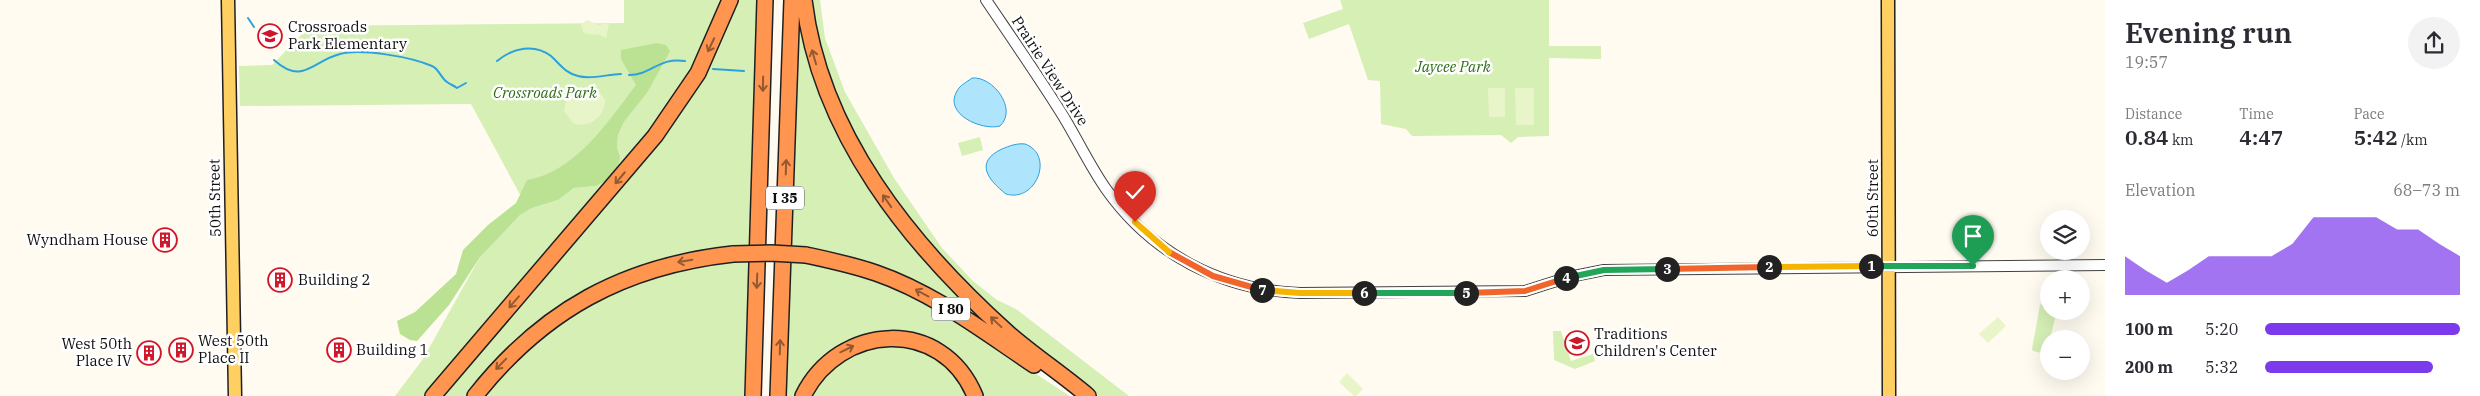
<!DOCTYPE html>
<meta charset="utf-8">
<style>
:root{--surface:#fff;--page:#f2f2f3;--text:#2b2b33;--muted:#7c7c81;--accent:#7c3aed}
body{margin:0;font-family:"IBM Plex Serif",serif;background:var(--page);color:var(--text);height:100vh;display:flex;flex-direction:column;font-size:19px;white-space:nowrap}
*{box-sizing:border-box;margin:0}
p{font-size:16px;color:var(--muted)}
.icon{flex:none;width:28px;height:28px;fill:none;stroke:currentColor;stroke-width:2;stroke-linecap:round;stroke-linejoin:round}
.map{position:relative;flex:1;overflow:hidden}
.side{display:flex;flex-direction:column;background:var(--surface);width:375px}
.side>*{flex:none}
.buttons{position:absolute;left:2040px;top:210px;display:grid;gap:10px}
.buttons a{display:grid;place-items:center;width:50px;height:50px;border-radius:50%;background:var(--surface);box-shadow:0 5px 20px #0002;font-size:25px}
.pin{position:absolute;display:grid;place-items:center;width:42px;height:42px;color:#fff;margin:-51px -21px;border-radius:50% 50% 50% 0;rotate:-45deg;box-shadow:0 0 5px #0007}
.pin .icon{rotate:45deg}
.km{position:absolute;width:25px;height:25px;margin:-12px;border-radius:50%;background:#222;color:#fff;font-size:14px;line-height:25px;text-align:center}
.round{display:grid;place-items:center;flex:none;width:52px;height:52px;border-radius:26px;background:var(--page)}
.overview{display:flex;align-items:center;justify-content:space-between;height:85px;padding:0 20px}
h1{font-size:28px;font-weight:600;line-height:38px}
.stats{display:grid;grid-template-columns:repeat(3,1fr);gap:8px;height:85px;padding:5px 20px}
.stats div{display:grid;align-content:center}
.stats b{font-size:21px;font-weight:600}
.stats small{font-size:14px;font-weight:400}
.stats p{font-size:14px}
.chart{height:140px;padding:10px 20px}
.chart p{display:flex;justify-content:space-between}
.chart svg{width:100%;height:90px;margin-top:5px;fill:var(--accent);opacity:.7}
ul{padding:0 20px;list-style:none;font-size:16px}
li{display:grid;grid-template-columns:80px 60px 1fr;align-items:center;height:38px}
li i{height:12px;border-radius:6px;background:var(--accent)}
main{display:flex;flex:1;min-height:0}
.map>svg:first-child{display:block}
.green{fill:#d6efb5}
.forest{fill:#bbe292}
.pitch{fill:#e8f5c8}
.water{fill:#afe4fd;stroke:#2da1dd}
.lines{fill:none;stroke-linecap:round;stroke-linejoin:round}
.stream{stroke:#2da1dd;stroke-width:2}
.minor-casing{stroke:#424242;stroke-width:12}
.major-casing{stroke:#202020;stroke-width:15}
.highway-casing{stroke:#202020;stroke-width:18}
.minor{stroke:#fff;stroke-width:10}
.major{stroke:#ffd061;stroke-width:12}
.highway{stroke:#ff954f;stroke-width:15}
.highway-bridge-casing{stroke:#202020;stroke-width:18;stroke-linecap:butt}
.highway-bridge{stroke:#ff954f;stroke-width:15}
.oneway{stroke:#935932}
.split-1-casing{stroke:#fff;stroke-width:10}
.split-2-casing{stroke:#fff;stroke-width:10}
.split-3-casing{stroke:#fff;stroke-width:10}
.split-4-casing{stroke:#fff;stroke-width:10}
.split-5-casing{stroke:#fff;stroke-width:10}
.split-6-casing{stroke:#fff;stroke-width:10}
.split-7-casing{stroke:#fff;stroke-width:10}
.split-8-casing{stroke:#fff;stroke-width:10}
.split-9-casing{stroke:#fff;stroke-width:10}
.split-1{stroke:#22a559;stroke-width:6}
.split-2{stroke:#f5b400;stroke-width:6}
.split-3{stroke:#f0652b;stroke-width:6}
.split-4{stroke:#22a559;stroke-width:6}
.split-5{stroke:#f0652b;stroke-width:6}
.split-6{stroke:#22a559;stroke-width:6}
.split-7{stroke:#f5b400;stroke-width:6}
.split-8{stroke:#f0652b;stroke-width:6}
.split-9{stroke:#f5b400;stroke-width:6}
.labels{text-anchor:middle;stroke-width:5;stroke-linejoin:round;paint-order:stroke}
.shield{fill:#fff;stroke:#575757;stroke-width:1}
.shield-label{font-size:14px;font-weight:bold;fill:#0f0f0f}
.poi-label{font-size:15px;fill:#0f0f0f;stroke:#fff;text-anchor:start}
.park-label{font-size:15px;font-style:italic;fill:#2e6f17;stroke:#fff}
.street-label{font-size:15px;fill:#0f0f0f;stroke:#fff}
</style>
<main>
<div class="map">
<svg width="2105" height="396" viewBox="0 0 2105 396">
<rect width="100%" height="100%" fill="#fffbf1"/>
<path class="green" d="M624 0H726L709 43 649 139 429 396H395L423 359 480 257 503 231 520 215 532 208 558 200 574 188 596 186 620 157 617 147 618 135 624 122 647 93 656 74 570 167 524 202 471 104 240 106 239 66 272 65 310 26 624 23Z
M735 0H758L749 246C632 251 538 304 467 396H439L623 182Z
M799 0 850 150 988 319 985 323C920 282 868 255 790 247Z
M809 0H820L825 38 845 92 894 178 942 248 973 281 997 300 1016 309 1129 396H1098L1037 351 990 311 892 200 833 98Z
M1340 0H1549V46H1601V59L1549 58V136L1518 137 1511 143 1501 135 1412 136 1406 129 1381 124 1380 81 1368 80 1349 24 1309 39 1303 23 1343 9Z
M980 137 983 150 962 156 958 143Z
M749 259 744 396H482L529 345 593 300 673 269Z
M790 260 860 273 913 295 1070 396H980L959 363 871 335 798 396H785Z
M2049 299V311H2057L2046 354 2033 351 2032 349 2040 305 2044 301Z
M1553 331H1561L1571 361 1593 354 1595 361 1575 369 1554 360Z
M907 344 950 366 971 396H808L819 378 856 349Z"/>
<path class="forest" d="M657 43 666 45 670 51 647 93 624 122 618 135 617 147 620 157 618 170 609 179 596 186 574 188 558 200 532 208 520 215 480 257 449 305 417 341 410 340 400 334 397 321 415 312 456 274 463 250 488 225 516 203 527 180C575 172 608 122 636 85L621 59V50Z"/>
<path class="pitch" d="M587 20 599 25 609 23 606 38C595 31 590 37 583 32L581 24Z
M579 88 595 92 599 91 605 100C605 117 589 129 573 123L564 111 567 96Z
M1488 88H1505V117H1489Z
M1515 88H1534V125H1516Z
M1998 317 2006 326 1988 343 1979 334Z
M1347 373 1363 389 1356 396H1354L1339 382Z"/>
<path class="water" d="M972 78C993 76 1018 109 1000 126 982 131 943 114 957 91 960 85 967 82 972 78Z
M1025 144C1055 155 1036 203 1006 194 988 180 974 162 1002 149 1009 146 1017 143 1025 144Z"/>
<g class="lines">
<path class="stream" d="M248 18 254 27
M274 60C303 86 312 61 340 54 361 48 411 57 432 66 439 69 441 78 447 82 451 85 453 85 457 88L466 83
M497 61C513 48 534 43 551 56 560 64 565 73 578 76 591 80 608 74 621 74
M713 69 744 71
M629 75C652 75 658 57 685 61"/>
<g class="minor-casing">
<path id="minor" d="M986 0C1011 37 1036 73 1060 111 1076 136 1089 165 1106 189 1152 254 1221 290 1300 293L1525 291 1569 277 1604 270 2105 265"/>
</g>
<g class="major-casing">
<path id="major" d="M228 0 235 396
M1888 0 1889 396"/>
</g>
<g class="highway-casing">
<path id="highway" d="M804 0C820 134 910 245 1008 333 1033 355 1062 374 1088 396
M806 255C829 260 853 265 876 273 934 293 983 331 1034 365
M433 396 655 136 698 73 730 0
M475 396C543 310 624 266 733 254
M753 396 765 0
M778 396 792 0
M803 396C839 323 942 316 975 396"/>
</g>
<use href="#minor" class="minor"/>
<use href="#major" class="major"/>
<use href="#highway" class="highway"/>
<g class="highway-bridge-casing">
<path id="highway-bridge" d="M733 254 771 253 806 255"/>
</g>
<use href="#highway-bridge" class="highway-bridge"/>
</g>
<defs><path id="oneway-shaft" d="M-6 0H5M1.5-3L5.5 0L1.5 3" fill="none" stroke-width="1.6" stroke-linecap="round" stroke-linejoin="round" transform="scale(1.25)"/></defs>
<g class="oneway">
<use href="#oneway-shaft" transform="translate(711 45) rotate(115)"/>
<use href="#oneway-shaft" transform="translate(814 57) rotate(-106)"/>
<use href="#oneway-shaft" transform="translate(763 84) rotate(91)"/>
<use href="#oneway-shaft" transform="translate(786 167) rotate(-88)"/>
<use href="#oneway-shaft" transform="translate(620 178) rotate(130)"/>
<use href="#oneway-shaft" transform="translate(887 201) rotate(-125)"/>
<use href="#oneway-shaft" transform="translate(685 261) rotate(170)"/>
<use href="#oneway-shaft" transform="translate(757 281) rotate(92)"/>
<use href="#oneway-shaft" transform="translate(922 293) rotate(-152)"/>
<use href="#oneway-shaft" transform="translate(514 302) rotate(131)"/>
<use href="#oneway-shaft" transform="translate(996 322) rotate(-137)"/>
<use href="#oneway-shaft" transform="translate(780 347) rotate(-88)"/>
<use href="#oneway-shaft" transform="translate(847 349) rotate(-26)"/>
<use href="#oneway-shaft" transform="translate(501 364) rotate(134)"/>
</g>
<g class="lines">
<g class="split-1-casing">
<path id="split-1" d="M1871 266H1973"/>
</g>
<g class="split-2-casing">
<path id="split-2" d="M1769 267 1871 266"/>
</g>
<g class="split-3-casing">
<path id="split-3" d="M1667 269 1769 267"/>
</g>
<g class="split-4-casing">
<path id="split-4" d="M1566 278 1604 270 1667 269"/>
</g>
<g class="split-5-casing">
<path id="split-5" d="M1466 293 1525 291 1566 278"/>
</g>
<g class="split-6-casing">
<path id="split-6" d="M1364 293H1466"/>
</g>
<g class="split-7-casing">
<path id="split-7" d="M1262 290 1300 293H1364"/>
</g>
<g class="split-8-casing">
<path id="split-8" d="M1169 252 1213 276 1262 290"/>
</g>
<g class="split-9-casing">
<path id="split-9" d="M1135 222 1169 252"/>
</g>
<use href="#split-1" class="split-1"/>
<use href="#split-2" class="split-2"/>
<use href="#split-3" class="split-3"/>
<use href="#split-4" class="split-4"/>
<use href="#split-5" class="split-5"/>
<use href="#split-6" class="split-6"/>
<use href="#split-7" class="split-7"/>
<use href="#split-8" class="split-8"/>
<use href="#split-9" class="split-9"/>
</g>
<defs>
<g id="school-ring" transform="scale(1.25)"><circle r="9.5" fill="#fff" stroke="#d01629" stroke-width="1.5"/><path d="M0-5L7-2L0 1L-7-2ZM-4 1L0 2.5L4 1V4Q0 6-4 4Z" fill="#d01629"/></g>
<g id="building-ring" transform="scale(1.25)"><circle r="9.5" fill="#fff" stroke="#d01629" stroke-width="1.5"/><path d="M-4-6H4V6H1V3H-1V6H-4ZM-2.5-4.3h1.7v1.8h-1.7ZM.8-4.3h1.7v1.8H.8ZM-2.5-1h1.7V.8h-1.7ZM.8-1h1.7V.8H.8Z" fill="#d01629"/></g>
</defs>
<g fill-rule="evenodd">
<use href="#school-ring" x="270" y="36"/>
<use href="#building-ring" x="165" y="240"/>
<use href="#building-ring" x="280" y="280"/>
<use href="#school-ring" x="1577" y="343"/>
<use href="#building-ring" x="181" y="350"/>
<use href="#building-ring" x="339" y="350"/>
<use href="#building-ring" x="149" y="353"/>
</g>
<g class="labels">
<g class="shield">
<rect x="766" y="186.5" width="38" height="23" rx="4"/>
<rect x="932" y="297.5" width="38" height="23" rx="4"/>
</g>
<g class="shield-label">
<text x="785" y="203">I 35</text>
<text x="951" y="314">I 80</text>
</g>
<g class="poi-label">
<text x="288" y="32">Crossroads<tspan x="288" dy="17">Park Elementary</tspan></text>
<text x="148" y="245" text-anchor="end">Wyndham House</text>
<text x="298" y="285">Building 2</text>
<text x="1594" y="339">Traditions<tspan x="1594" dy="17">Children's Center</tspan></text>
<text x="198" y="346">West 50th<tspan x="198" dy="17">Place II</tspan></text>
<text x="132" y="349" text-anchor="end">West 50th<tspan x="132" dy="17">Place IV</tspan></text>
<text x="356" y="355">Building 1</text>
</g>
<g class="park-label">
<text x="1453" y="72">Jaycee Park</text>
<text x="545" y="98">Crossroads Park</text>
</g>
<g class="street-label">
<text transform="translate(1050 71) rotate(57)" y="5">Prairie View Drive</text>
<text transform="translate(215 198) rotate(-91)" y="5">50th Street</text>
<text transform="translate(1873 198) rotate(-90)" y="5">60th Street</text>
</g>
</g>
</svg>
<div class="buttons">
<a><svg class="icon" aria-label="layers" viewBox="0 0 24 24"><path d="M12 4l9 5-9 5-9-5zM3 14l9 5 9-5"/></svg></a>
<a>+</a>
<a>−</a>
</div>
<div class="pin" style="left:1973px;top:266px;background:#1e9e55"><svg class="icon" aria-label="arrive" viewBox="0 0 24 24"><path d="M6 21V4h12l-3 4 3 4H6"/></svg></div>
<div class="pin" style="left:1135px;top:222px;background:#d93025"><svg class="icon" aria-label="check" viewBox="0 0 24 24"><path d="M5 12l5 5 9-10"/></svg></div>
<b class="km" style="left:1871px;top:266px">1</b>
<b class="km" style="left:1769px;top:267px">2</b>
<b class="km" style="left:1667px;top:269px">3</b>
<b class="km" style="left:1566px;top:278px">4</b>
<b class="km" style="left:1466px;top:293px">5</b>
<b class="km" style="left:1364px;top:293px">6</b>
<b class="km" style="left:1262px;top:290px">7</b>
</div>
<section class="side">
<div class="overview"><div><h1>Evening run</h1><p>19:57</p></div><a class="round"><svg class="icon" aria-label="share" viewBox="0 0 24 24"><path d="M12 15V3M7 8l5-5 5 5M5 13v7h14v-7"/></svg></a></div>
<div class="stats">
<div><p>Distance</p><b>0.84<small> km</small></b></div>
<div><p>Time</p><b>4:47</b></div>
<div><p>Pace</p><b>5:42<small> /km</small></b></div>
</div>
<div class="chart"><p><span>Elevation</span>68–73 m</p>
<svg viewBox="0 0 160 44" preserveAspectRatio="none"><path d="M0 44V25L10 32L20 38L30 32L40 25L50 25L60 25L70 25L80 19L90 6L100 6L110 6L120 6L130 12L140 12L150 19L160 25V44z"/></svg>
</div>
<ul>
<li><b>100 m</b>5:20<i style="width:100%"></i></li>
<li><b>200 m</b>5:32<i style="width:86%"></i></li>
</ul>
</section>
</main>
